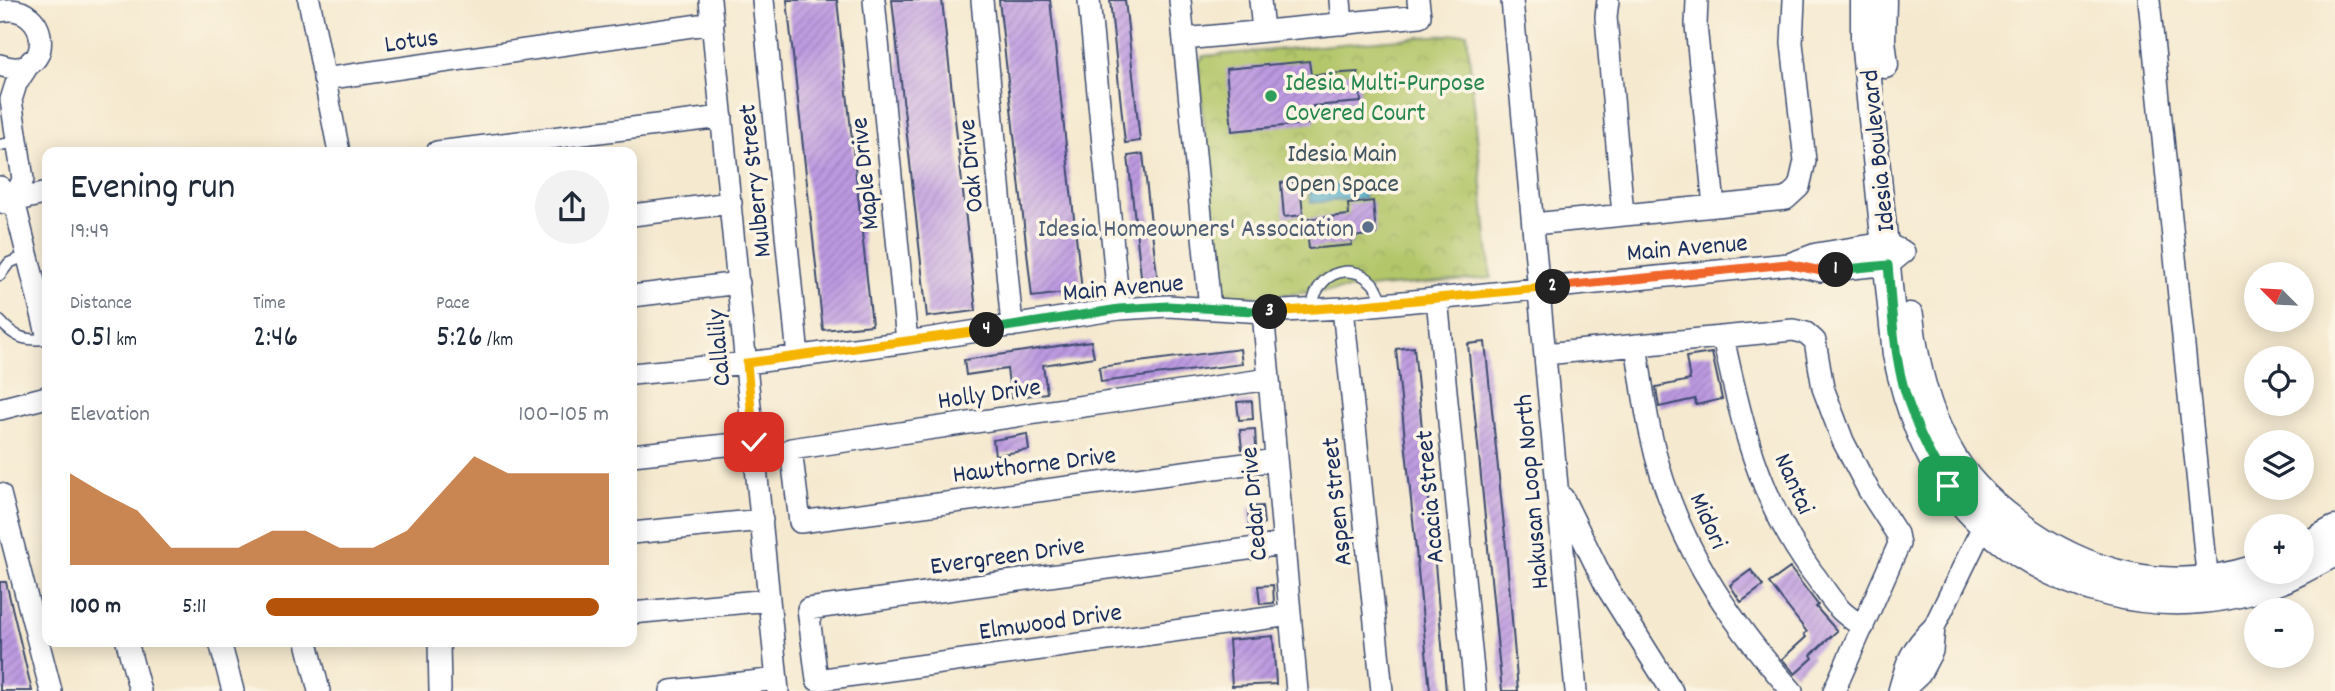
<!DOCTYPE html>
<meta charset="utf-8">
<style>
:root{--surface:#fff;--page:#f2f2f3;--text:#1f2937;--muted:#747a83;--accent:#b45309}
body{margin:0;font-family:Dekko,sans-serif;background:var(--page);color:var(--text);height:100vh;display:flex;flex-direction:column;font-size:26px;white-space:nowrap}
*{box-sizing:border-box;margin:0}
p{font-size:23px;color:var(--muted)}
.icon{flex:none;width:38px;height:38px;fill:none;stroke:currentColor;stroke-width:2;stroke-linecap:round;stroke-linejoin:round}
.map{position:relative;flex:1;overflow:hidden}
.sheet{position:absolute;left:42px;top:147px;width:595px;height:500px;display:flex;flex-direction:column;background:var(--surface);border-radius:14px;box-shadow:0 4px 18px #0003}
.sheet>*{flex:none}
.needle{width:46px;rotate:294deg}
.fabs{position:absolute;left:2244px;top:262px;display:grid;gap:14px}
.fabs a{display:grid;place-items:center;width:70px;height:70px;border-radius:50%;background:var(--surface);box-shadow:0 4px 18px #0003;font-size:35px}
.pin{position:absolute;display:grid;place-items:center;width:60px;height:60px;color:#fff;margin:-30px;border-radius:14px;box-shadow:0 4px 10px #0006}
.km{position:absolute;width:35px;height:35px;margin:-18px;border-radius:50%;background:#222;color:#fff;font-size:19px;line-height:35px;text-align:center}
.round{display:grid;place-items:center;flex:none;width:74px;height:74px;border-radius:37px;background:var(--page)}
.head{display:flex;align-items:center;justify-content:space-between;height:119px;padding:0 28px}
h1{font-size:38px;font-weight:600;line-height:52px}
.metrics{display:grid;grid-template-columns:repeat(3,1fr);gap:10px;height:119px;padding:7px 28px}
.metrics div{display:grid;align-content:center}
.metrics b{font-size:30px;font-weight:600}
.metrics small{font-size:19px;font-weight:400}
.metrics p{font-size:19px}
.chart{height:196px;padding:14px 28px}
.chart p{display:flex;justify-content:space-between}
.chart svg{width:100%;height:126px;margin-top:7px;fill:var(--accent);opacity:.7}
ul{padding:0 28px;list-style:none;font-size:23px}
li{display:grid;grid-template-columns:112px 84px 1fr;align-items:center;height:52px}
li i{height:18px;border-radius:9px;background:var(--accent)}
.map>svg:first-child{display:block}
.park{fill:url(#park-crowns);stroke:#677a64;stroke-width:2}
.water{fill:url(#water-ripples);stroke:#316b92;stroke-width:2}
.building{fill:url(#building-hatch)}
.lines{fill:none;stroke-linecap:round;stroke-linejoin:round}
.service-casing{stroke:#3c4b6f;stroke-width:13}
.minor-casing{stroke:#3c4b6f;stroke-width:24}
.tertiary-casing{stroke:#3c4b6f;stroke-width:29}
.service{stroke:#fff;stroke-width:10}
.minor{stroke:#fff;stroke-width:21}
.tertiary{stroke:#fff;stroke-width:26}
.split-1-casing{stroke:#fff;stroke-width:14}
.split-2-casing{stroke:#fff;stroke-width:14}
.split-3-casing{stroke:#fff;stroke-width:14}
.split-4-casing{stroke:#fff;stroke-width:14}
.split-5-casing{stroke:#fff;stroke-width:14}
.split-1{stroke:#22a559;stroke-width:9}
.split-2{stroke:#f0652b;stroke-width:9}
.split-3{stroke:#f5b400;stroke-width:9}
.split-4{stroke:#22a559;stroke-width:9}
.split-5{stroke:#f5b400;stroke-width:9}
.leisure-dot{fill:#2e9e5b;stroke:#fcf5e5;stroke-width:2.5}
.service-dot{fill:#5c6f8a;stroke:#fcf5e5;stroke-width:2.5}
.labels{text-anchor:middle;stroke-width:7;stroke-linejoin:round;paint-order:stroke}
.street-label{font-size:26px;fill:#1b2f5e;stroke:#fcf5e5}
.leisure-label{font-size:26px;fill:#27864d;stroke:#fcf5e5;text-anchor:start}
.park-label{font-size:26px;fill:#415561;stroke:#fcf5e5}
.service-label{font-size:26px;fill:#4e5e75;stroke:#fcf5e5;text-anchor:end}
</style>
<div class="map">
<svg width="2335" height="691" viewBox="0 0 2335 691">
<defs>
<pattern id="park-crowns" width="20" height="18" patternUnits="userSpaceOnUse" patternTransform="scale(1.75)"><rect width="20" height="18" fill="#b3c669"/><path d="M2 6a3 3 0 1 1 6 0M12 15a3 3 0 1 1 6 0" fill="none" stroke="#99aa5d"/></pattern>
<pattern id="water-ripples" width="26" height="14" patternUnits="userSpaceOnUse" patternTransform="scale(1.75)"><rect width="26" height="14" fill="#47a7c6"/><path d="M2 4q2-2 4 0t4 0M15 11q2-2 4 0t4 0" fill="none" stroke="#3a88a4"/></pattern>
<pattern id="building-hatch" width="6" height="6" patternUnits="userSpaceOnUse" patternTransform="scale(1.75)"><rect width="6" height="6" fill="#bd9ae1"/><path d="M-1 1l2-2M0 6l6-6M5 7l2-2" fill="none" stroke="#997eba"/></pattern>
</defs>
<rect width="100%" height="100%" fill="#fcf5e5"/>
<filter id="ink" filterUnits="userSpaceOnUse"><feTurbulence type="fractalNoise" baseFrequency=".0143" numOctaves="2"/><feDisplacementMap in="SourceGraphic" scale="14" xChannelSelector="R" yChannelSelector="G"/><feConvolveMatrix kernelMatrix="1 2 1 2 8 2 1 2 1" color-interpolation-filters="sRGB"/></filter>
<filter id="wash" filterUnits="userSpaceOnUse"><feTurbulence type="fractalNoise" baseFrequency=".00686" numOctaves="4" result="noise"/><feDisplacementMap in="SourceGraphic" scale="28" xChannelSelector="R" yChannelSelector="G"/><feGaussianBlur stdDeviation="1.57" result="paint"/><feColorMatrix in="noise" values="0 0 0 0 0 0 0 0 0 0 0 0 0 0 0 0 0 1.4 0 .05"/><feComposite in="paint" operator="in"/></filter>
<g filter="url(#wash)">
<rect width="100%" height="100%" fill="#f5e9cf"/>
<path class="park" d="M1467 33 1491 278 1279 295 1236 297 1221 294 1198 63 1204 56Z"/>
<path class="water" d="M1357 183 1364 191 1365 198 1311 203 1309 187Z"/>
<g id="blocks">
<path class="building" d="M787 0H837L872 325 823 330Z
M892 0H942L976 311 927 317Z
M999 0H1050L1082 291 1032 297Z
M1110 0H1125L1140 141 1125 143Z
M1309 61 1311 75 1358 72 1361 102 1313 106 1315 123 1232 131 1226 69Z
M1143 154 1158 283 1142 285 1128 156Z
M1300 181 1303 215 1284 217 1281 183Z
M1373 201 1376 234 1351 237 1352 245 1309 249 1306 219 1349 215 1348 204Z
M1091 341 1094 357 1043 365 1047 393 1011 398 1007 369 966 375 964 360Z
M1485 342 1505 536 1518 691H1502L1468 344Z
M1414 347 1433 541 1446 691H1430L1396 349Z
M1240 349 1242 364 1101 382 1099 367Z
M1712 353 1722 399 1696 405 1695 399 1659 407 1656 387 1690 380 1686 357Z
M1252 401 1253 419 1239 420 1237 402Z
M1255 429 1256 447 1242 449 1240 430Z
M1027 434 1029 450 995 455 993 440Z
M1262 506 1264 524 1249 525 1248 507Z
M1790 568 1818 605 1816 607 1837 631 1811 655 1813 658 1795 674 1782 659 1806 637 1804 634 1807 632 1769 583Z
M1751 570 1763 586 1741 602 1730 585Z
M0 582H6L32 691H0Z
M1273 585 1274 603 1260 604 1258 586Z
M1273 636 1276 684 1232 686 1229 640Z"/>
</g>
</g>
<g filter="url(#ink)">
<use href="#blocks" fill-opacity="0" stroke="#3c4b6f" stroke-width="2"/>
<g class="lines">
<g class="service-casing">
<path id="service" d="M0 145 17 142
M0 275 9 263 28 255
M1312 309C1316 262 1372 258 1383 304
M0 321C15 338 25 341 47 339"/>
</g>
<g class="minor-casing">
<path id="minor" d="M309 0 339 152
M710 0 778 691
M763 0 798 357
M874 0 907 342
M982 0 1012 326
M1089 0 1119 309
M1180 0 1210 308
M1260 0 1263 31
M1340 0 1342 24
M1512 0 1576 691
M1608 0 1606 17 1623 215
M1697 0 1696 25 1714 206
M2149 0 2209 593
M0 11C53 0 55 85 0 65
M1184 39 1420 16 1418 0
M324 79 713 23
M437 152 722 117
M0 187 14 201 47 334
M14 201 23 179 11 100 16 84 31 61
M5 203 47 193
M632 215 731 203
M1533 224 1786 199 1799 187 1805 161 1792 43 1794 0
M632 296 739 283
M1437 298 1475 691
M1343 308 1382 691
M1263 312 1297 691
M1723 337C1741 423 1759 499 1812 572 1821 583 1828 596 1838 607 1844 615 1855 621 1863 627
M1636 345C1641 375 1644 405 1651 435 1672 535 1725 616 1792 691
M1545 354 1793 330 1806 333 1815 341 1823 388 1843 441 1868 489 1897 534 1899 544 1834 691
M632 374 747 363 907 342 1119 309 1168 306 1263 312 1343 308 1789 264 1816 254 1885 243 1904 252 1888 265 1872 266 1821 271 1789 264
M1269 379 791 449 800 522 1276 460
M0 409 47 397
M632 455 754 442
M0 494 51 691
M1563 498 1606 586 1672 691
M632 533 762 520
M1284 544 808 609 817 680 1290 615
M632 613 769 600
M127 642 140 691
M220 642 233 691
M307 642 319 691
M439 642 440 691
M671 691 777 679
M1899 691C1907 661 1911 649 1934 627
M1902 691 1920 674 1932 651 1934 627 1989 514"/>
</g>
<g class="tertiary-casing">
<path id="tertiary" d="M1864 0V40L1896 355C1906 401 1921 449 1950 488 2029 595 2180 633 2299 572
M1883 0 1882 40 1885 65
M1910 316C1915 362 1925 407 1948 448 1964 478 1988 501 2016 522 2087 576 2169 596 2256 568
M2301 548 2335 529
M2301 571 2335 553"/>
</g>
<use href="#service" class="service"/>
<use href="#minor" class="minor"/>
<use href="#tertiary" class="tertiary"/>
</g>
</g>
<g class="lines" filter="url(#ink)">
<g class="split-1-casing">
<path id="split-1" d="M1836 270 1888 265C1891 295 1892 326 1897 356 1904 403 1924 446 1948 486"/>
</g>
<g class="split-2-casing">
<path id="split-2" d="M1553 287 1788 264 1821 271 1836 270"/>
</g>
<g class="split-3-casing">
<path id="split-3" d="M1270 312 1343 307 1553 287"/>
</g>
<g class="split-4-casing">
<path id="split-4" d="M987 330 1119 309 1168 306 1270 312"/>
</g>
<g class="split-5-casing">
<path id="split-5" d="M754 442 747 363 987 330"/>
</g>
<use href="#split-1" class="split-1"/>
<use href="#split-2" class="split-2"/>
<use href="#split-3" class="split-3"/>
<use href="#split-4" class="split-4"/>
<use href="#split-5" class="split-5"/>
</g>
<circle class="leisure-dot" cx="1271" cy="96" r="7"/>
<circle class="service-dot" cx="1368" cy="227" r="7"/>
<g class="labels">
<g class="street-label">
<text transform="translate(411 39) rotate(-8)" y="9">Lotus</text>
<text transform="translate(1876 151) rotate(-96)" y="9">Idesia Boulevard</text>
<text transform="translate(969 166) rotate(-95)" y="9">Oak Drive</text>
<text transform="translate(863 174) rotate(-96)" y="9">Maple Drive</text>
<text transform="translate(753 181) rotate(-96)" y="9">Mulberry Street</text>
<text transform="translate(1687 246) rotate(-5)" y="9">Main Avenue</text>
<text transform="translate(1123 286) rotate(-5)" y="9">Main Avenue</text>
<text transform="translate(717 348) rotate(-95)" y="9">Callalily</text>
<text transform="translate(989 392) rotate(-8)" y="9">Holly Drive</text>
<text transform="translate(1034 463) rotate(-7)" y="9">Hawthorne Drive</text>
<text transform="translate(1796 483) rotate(66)" y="9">Nantai</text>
<text transform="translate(1530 492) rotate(-95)" y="9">Hakusan Loop North</text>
<text transform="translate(1428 497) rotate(-95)" y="9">Acacia Street</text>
<text transform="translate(1335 502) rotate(-96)" y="9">Aspen Street</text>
<text transform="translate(1252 504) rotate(-95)" y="9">Cedar Drive</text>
<text transform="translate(1710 520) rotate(66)" y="9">Midori</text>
<text transform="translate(1007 554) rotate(-8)" y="9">Evergreen Drive</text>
<text transform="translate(1050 620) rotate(-8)" y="9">Elmwood Drive</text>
</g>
<g class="leisure-label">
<text x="1285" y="90">Idesia Multi-Purpose<tspan x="1285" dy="30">Covered Court</tspan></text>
</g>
<g class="park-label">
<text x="1342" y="161">Idesia Main<tspan x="1342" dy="30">Open Space</tspan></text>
</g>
<g class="service-label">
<text x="1354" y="236">Idesia Homeowners' Association</text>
</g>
</g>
</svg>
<div class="fabs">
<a><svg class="needle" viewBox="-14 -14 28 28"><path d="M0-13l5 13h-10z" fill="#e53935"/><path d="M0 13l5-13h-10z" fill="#747a83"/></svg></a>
<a><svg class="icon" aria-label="locate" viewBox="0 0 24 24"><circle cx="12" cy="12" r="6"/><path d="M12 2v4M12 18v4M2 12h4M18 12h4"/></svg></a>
<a><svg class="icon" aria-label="layers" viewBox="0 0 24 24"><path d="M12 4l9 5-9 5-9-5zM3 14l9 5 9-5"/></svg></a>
<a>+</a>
<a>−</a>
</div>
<div class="pin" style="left:1948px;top:486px;background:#1e9e55"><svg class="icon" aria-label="arrive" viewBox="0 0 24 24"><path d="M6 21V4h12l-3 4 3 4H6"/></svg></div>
<div class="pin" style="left:754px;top:442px;background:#d93025"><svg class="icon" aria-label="check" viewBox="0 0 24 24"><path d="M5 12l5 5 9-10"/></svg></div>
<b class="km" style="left:1836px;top:270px">1</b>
<b class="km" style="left:1553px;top:287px">2</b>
<b class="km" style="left:1270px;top:312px">3</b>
<b class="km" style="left:987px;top:330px">4</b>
<section class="sheet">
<div class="head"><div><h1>Evening run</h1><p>19:49</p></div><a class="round"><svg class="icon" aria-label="share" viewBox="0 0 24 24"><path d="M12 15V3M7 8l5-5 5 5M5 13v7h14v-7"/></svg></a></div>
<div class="metrics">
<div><p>Distance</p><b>0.51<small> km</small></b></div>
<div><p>Time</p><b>2:46</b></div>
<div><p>Pace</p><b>5:26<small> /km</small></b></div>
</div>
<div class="chart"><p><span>Elevation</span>100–105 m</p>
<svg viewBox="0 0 160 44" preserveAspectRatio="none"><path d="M0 44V12L10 19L20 25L30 38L40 38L50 38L60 32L70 32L80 38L90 38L100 32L110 19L120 6L130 12L140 12L150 12L160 12V44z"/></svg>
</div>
<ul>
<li><b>100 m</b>5:11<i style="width:97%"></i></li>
</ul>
</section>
</div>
